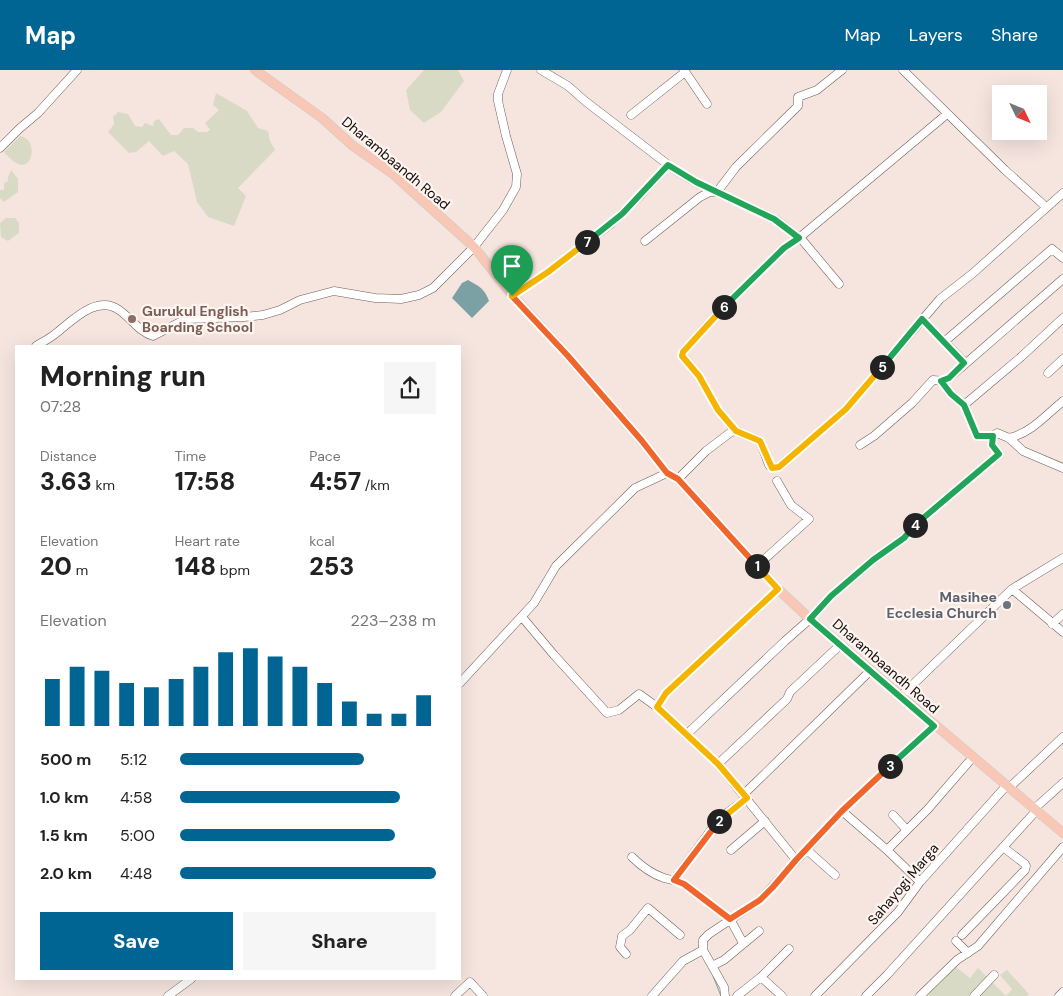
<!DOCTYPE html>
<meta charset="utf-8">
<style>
:root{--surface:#fff;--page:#f6f6f6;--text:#222;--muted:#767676;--accent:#006593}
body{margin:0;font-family:"DM Sans",sans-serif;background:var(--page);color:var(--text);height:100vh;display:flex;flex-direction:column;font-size:19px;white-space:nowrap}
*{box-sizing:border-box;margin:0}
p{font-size:16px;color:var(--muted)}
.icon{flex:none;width:28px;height:28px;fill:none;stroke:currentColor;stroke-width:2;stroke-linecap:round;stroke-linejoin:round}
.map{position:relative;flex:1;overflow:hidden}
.panel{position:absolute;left:15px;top:275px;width:446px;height:635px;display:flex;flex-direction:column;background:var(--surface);border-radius:0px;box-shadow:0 5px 20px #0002}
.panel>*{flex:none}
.needle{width:32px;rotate:133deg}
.buttons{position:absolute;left:992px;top:15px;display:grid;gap:10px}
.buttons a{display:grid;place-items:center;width:55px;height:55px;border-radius:0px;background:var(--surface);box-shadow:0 5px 20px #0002;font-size:25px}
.pin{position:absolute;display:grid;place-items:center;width:42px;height:42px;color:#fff;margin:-51px -21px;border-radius:50% 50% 50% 0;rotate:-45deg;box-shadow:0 0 5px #0007}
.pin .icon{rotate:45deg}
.km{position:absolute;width:25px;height:25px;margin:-12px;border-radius:50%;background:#222;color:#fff;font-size:14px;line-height:25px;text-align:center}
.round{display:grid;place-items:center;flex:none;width:52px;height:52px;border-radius:0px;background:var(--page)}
.head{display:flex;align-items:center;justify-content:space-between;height:85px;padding:0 25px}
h1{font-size:28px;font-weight:800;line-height:38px}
.figures{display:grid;grid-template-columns:repeat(3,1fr);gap:8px;height:85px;padding:5px 25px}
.figures div{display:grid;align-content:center}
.figures b{font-size:25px;font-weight:800}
.figures small{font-size:14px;font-weight:400}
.figures p{font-size:14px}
.chart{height:140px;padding:10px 25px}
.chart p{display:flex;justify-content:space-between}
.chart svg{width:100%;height:90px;margin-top:5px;stroke:var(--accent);stroke-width:6}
.button{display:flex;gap:10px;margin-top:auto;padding:10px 25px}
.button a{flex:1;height:58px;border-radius:0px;background:var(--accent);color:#fff;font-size:20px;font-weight:800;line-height:58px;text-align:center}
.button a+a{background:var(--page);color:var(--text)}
ul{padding:0 25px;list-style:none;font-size:16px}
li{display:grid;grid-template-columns:80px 60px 1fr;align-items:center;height:38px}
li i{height:12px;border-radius:6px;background:var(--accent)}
header{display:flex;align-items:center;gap:30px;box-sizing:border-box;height:70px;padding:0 25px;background:var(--accent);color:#fff}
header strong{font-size:24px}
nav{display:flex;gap:28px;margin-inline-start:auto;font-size:18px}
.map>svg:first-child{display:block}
.green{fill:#d9dac5}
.water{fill:#7ca1a4}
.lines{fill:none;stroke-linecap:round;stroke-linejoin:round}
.stream{stroke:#7ca1a4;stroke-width:1}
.minor-casing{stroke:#6d5e59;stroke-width:9}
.major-casing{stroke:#cbcac9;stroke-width:10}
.minor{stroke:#fff;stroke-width:8}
.major{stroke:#f8c7b6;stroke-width:9}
.split-1-casing{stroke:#fff;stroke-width:10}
.split-2-casing{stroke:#fff;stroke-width:10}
.split-3-casing{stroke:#fff;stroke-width:10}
.split-4-casing{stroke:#fff;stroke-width:10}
.split-5-casing{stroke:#fff;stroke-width:10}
.split-6-casing{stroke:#fff;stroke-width:10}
.split-7-casing{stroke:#fff;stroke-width:10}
.split-8-casing{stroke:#fff;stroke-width:10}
.split-1{stroke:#f0652b;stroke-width:6}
.split-2{stroke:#f5b400;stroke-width:6}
.split-3{stroke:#f0652b;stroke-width:6}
.split-4{stroke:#22a559;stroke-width:6}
.split-5{stroke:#22a559;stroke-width:6}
.split-6{stroke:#f5b400;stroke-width:6}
.split-7{stroke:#22a559;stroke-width:6}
.split-8{stroke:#f5b400;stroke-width:6}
.education-dot{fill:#8d6e63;stroke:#fef4f0;stroke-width:2}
.worship-dot{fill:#6b7280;stroke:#fef4f0;stroke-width:2}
.labels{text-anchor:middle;stroke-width:4.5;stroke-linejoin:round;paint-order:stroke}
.street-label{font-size:14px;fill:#130d0b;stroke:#fef4f0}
.education-label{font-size:14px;font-weight:bold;fill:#785e54;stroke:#fef4f0;text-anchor:start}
.worship-label{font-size:14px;font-weight:bold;fill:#5b616d;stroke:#fef4f0;text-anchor:end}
</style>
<header>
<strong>Map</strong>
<nav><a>Map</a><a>Layers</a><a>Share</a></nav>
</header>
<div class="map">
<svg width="1063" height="926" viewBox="0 0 1063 926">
<rect width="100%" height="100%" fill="#f6e5df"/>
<path class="green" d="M424 0H458L464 11 441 42 424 53 410 40 406 20Z
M216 23 247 41 258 58 268 61 270 71 275 80 238 118 246 126 234 156 208 147 197 132 188 94 174 81 163 86 149 71 136 82 129 83 108 62 114 54 113 47 118 42 128 44 135 56 142 57 145 53 153 56 154 51 159 49 171 65H178L184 58H193L198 62H207L210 60 205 53 219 40 213 35Z
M20 66C39 69 33 103 16 93 12 91 8 86 4 82Z
M11 100 18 109V122L4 132 0 128V120H4V113L8 111V107Z
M6 148H15L19 153V163L8 171 1 167 0 153Z
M953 895 970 908 978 898 1006 926 1012 919 1000 905 1007 900 1029 924 1027 926H929L926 923Z"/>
<path class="water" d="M468 210C479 216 485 219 489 231L472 248 452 228 462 213Z"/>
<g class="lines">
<path class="stream" d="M713 906 721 926"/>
<g class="minor-casing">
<path id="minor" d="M541 0 568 16 585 31 675 100 695 112 775 149 803 171 839 214
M684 0 707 34
M903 0 1005 100 1046 137
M631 45 685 2
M0 78 19 59 38 43 77 0
M645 171 700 127 710 122H717L736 97 798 36V27L817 20 842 0
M512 225 548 202 611 154 639 127 668 95
M922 249 965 293
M944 272 1052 179 1063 188
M36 276C42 272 49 269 55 264 72 251 97 224 119 240 131 248 139 262 153 266L186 249 244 247 263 245 280 240 300 230 334 221 375 228 401 229 419 225 433 218 474 177 503 140 516 117 517 104 506 66 498 31V24L507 0
M1048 303 1063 289
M941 311 951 324 964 335 1021 287 1063 248
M964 335 977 366H993
M736 361 718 340 699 306 682 286 683 282 719 242 784 178 799 168 947 44
M1009 368C1031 363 1046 345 1063 331
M860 375 874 366 912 333 933 310 945 311 949 308 1063 209
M678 409 706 381 731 362 736 361 760 371 769 395 772 398 779 397 846 339 940 229 972 204 1063 123
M757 496 809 449 791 435 777 411
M1012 519 1063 562
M522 547 554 585 607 643 619 640 639 624 657 637 718 694 796 790
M1052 554 1063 544
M460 613 534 533 556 496 635 418 667 403
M900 627 1012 519 1063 488
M657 637 666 623 778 519
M686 665 785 571 810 549 831 526 873 490 904 468 911 458 999 384 992 375 993 366 997 363 1009 368 1023 381 1063 398
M718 694 787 629 790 622 840 575
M1010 717 1063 667
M744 724 870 601
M1034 739 1063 713
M842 741 887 780 920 812
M893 745 907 760
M731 780 765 751
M807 780 835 805
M887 780 928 739 973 687
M632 787C641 796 652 804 664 808 670 810 677 810 684 814L730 849 743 873
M674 810 720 748 747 728
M962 865 1025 800 1026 796 1025 794 1003 777
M956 871 968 883
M626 884 620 877 622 866 630 860 648 838 680 865
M712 896 724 890 759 861
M761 907 789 879
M168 926 191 909
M455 926 470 912 483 926
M652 926 683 891 703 880
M725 926 724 917 703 880V870L709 864 760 830 842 741 934 656
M737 926 761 907 782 926
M815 926 898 842 920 812 1007 715
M866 926 887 905 1036 741
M920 926 957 890 978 876 1063 777
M974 926 994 905
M1059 926 1063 922"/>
</g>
<g class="major-casing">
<path id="major" d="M255 0 322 48 353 76 393 104 474 177 512 225 568 286 642 371 667 403 678 409 778 519 810 549 1063 763"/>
</g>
<use href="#minor" class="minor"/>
<use href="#major" class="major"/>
</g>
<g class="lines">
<g class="split-1-casing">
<path id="split-1" d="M512 226 568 286 642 371 667 403 678 409 757 496"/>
</g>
<g class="split-2-casing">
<path id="split-2" d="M719 751 747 728 718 694 657 637 666 623 778 519 757 496"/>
</g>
<g class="split-3-casing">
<path id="split-3" d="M719 751 674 810 684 814 730 849 760 830 773 817 796 790 842 741 890 696"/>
</g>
<g class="split-4-casing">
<path id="split-4" d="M890 696 934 656 810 549 831 526 873 490 904 468 915 455"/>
</g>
<g class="split-5-casing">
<path id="split-5" d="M882 297 922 249 964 293 949 308 941 311 951 324 964 335 977 366H993L992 375 999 384 915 455"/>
</g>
<g class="split-6-casing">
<path id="split-6" d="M724 237 683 282 682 286 699 306 718 340 736 361 760 371 772 398 779 397 846 339 882 297"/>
</g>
<g class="split-7-casing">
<path id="split-7" d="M587 172 622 144 668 95 696 112 774 149 799 168 784 178 724 237"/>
</g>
<g class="split-8-casing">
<path id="split-8" d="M512 226 548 202 587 172"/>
</g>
<use href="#split-1" class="split-1"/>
<use href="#split-2" class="split-2"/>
<use href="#split-3" class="split-3"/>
<use href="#split-4" class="split-4"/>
<use href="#split-5" class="split-5"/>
<use href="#split-6" class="split-6"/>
<use href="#split-7" class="split-7"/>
<use href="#split-8" class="split-8"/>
</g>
<circle class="education-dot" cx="132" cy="249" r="5"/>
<circle class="worship-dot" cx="1007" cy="535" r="5"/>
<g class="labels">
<g class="street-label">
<text transform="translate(396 93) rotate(40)" y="5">Dharambaandh Road</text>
<text transform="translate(886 596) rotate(41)" y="5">Dharambaandh Road</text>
<text transform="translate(903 814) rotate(-50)" y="5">Sahayogi Marga</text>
</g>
<g class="education-label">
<text x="142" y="246">Gurukul English<tspan x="142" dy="16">Boarding School</tspan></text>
</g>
<g class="worship-label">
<text x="997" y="532">Masihee<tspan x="997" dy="16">Ecclesia Church</tspan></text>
</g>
</g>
</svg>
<div class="buttons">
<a><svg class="needle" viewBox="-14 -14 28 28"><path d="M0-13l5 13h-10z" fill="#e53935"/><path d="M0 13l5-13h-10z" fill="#767676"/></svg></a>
</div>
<div class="pin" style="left:512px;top:226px;background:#1e9e55"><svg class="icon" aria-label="arrive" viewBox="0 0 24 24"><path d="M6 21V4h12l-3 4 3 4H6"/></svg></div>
<b class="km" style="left:757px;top:496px">1</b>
<b class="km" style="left:719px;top:751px">2</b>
<b class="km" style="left:890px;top:696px">3</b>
<b class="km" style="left:915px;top:455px">4</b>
<b class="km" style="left:882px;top:297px">5</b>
<b class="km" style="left:724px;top:237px">6</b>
<b class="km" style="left:587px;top:172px">7</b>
<section class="panel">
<div class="head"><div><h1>Morning run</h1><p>07:28</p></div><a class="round"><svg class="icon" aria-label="share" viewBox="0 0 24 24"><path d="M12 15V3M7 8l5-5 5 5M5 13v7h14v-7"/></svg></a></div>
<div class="figures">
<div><p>Distance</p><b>3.63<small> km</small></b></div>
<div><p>Time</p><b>17:58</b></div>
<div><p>Pace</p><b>4:57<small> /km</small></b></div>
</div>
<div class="figures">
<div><p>Elevation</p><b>20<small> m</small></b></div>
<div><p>Heart rate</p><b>148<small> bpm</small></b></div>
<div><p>kcal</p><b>253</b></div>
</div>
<div class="chart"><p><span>Elevation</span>223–238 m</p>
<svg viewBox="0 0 160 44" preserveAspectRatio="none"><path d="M5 44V21M15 44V15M25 44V17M35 44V23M45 44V25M55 44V21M65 44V15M75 44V8M85 44V6M95 44V10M105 44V15M115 44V23M125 44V32M135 44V38M145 44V38M155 44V29"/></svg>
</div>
<ul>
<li><b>500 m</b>5:12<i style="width:72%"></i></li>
<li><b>1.0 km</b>4:58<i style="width:86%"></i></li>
<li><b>1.5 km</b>5:00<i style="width:84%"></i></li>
<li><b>2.0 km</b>4:48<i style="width:100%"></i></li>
</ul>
<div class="button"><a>Save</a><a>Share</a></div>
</section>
</div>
